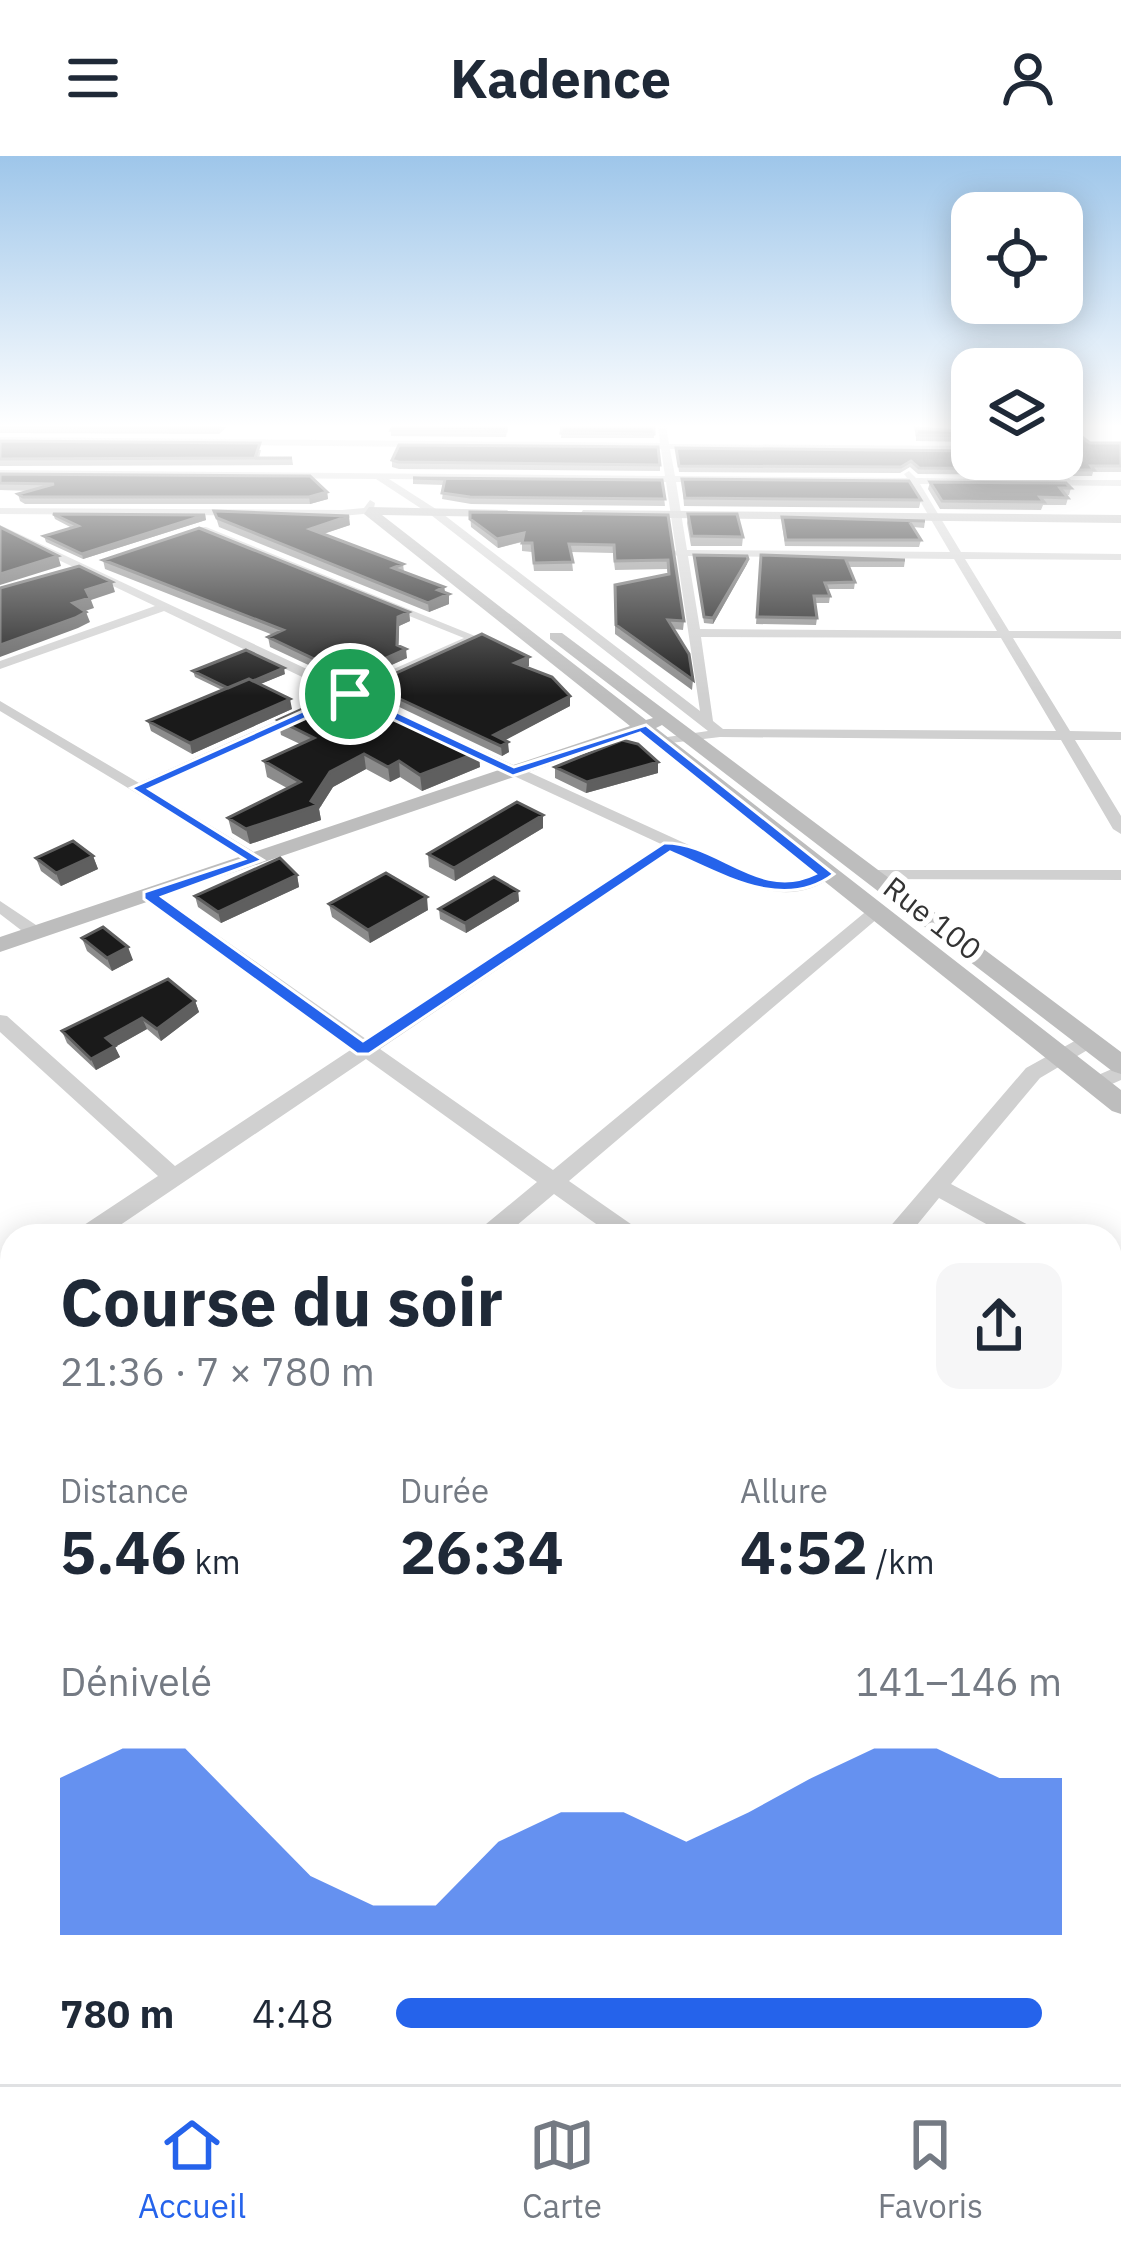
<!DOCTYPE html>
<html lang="fr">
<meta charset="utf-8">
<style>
:root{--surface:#fff;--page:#f6f6f7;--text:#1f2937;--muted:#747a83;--line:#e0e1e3;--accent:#2563eb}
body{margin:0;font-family:"IBM Plex Sans",sans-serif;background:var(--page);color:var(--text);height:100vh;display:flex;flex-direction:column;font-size:45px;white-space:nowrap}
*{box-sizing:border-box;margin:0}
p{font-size:39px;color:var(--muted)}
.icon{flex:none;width:66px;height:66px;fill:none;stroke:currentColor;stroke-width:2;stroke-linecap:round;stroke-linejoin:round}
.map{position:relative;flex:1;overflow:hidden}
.side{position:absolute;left:0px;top:1068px;width:1122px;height:861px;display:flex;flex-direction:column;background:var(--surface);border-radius:36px 36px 0 0;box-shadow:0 6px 30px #0003}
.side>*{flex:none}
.fabs{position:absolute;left:951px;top:36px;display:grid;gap:24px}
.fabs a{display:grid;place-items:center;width:132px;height:132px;border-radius:24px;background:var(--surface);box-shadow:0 6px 30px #0003;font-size:60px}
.pin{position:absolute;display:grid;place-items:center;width:102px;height:102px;color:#fff;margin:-51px;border:6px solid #fff;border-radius:50%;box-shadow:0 3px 12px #0007}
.round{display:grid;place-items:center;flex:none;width:126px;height:126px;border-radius:24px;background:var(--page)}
.head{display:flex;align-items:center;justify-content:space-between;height:204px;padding:0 60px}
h1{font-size:66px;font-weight:800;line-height:90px}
.stats{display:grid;grid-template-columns:repeat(3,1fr);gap:18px;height:204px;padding:12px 60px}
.stats div{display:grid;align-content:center}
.stats b{font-size:60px;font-weight:800}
.stats small{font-size:33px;font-weight:400}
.stats p{font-size:33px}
.chart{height:336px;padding:24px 60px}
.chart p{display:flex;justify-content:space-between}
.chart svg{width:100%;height:216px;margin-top:12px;fill:var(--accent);opacity:.7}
ul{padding:0 60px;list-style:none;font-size:39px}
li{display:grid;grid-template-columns:192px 144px 1fr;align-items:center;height:90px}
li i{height:30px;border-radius:15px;background:var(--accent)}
header{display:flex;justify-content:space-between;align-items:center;height:156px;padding:0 60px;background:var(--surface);font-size:54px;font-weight:800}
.menu{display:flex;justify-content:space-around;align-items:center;height:168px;border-top:3px solid var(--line);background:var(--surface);font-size:33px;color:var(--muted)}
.menu a{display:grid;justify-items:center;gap:6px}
.menu .current{color:var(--accent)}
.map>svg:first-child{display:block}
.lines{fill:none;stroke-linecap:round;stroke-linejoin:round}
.street{fill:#d0d0d0;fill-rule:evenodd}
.secondary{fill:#bdbdbd;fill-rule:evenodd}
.wall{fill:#8c8c8c}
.shaded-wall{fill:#5f5f5f}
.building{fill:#1a1a1a;stroke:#5f5f5f;stroke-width:3}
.route{fill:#2563eb;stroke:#fff;stroke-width:3;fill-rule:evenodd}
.labels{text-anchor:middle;stroke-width:12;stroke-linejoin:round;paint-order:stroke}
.far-street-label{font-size:30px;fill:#333;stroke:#fff}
</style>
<header><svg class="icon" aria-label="menu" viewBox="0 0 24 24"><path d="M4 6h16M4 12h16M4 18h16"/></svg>Kadence<svg class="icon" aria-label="person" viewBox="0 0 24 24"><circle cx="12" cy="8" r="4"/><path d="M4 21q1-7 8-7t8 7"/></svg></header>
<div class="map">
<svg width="1121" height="1928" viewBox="0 0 1121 1928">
<rect width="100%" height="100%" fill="#fff"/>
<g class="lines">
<path class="street" d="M658 270H666L669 288 972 290V296L670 293 675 320 907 322 904 318 909 315 916 322 1060 324 1050 314 1010 303C1035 303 1053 307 1071 324H1121V330L920 328 961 396 1121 398V404L965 403 1009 475H1121V483L1013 482 1070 575 1121 576V584H1075L1121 660V678L1113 673 1061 584 720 581 654 589V583L708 575 431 359 376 323 0 320V314L665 320 661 293 0 287V281L660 287ZM389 323 666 326 676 394 674 397 677 400 700 555 439 355ZM676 326 910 328 950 396 687 394ZM688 400 954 403 997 475 700 473ZM701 481 1001 482 1056 575 723 573 713 565Z
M370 344 375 347 373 357 342 360 0 358V352L342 354 364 352Z
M0 369 373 544 375 547 363 550 164 455 0 513V505L155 450 0 376Z
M198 371H206L480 482 381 529H371V523L464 482 198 375Z
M0 545 139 627 299 555 311 558 150 633 262 701V707L256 709 0 555Z
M451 585H461L761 722 792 729 826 714 834 719C783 760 725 718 674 694L380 893 553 1014 869 753H881L884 757 569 1025 638 1073 642 1080H613L554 1038 504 1080H476L480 1073 537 1026 366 903 104 1080H74L78 1073 158 1020 0 876V859L7 860 175 1010 352 893 144 744V736H156L366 883 661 688 451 591Z
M870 714H1121V724L864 723V715Z
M0 745 42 773V781H30L0 758Z
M1089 877 1099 884 1096 889 1040 922 951 1028 1036 1073 1040 1080H1008L939 1042 908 1080H882L1026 912Z
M1121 909V924L1096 935 1089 933 1086 928 1089 923Z
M1110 1115 1121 1119V1141L1110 1137Z
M12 1119V1142L0 1147V1124Z
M0 1349 12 1356V1392L0 1386Z
M1110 1402 1121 1407V1439L1110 1434Z
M12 1472V1507L0 1512V1477Z
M1121 1695V1749L1110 1753V1699Z
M165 1917H208L204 1928H161Z
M418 1917H461L465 1928H422Z
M1006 1917H1045L1041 1928H1002Z"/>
<path class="secondary" d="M369 351 508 354 503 361 382 359 646 564 653 562 550 483V477H562L1121 896V918L1112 915 662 569 656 572 1121 934V958L1112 955 640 578 0 796V781L630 570 364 358Z
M583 354 1121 359V367L578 361Z"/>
</g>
<path class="wall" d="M0 270 227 271 219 278 0 277Z
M562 270H654V282H561Z
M916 272 972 276V286L916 285Z
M391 274H507L506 281 391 280Z
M0 285 261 294 259 302H292L293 309 0 310Z
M1090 287H1121V316H1093L1092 320H1073L1045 303H1062Z
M676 292 1051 313 1049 319 918 318 910 311 900 317 679 316Z
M392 304 660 309V315L399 313 392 311Z
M0 318 327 336 328 343 310 348H25L20 345 18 338 31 335 0 334Z
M413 322 662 324 665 350 471 348 442 343 444 329 413 328Z
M682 323 921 344 919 352 684 350Z
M930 326 1071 332 1069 339H1066L1068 342 1066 349H1043L1041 354 940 353 928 333Z
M214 355 350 369 323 378 403 408 404 416 444 431 449 448 429 456 219 371Z
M470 356 668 359 684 465 683 474 674 473 693 524 692 534 615 478V429L668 418 667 413 615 414 613 397 571 396 573 415H534L532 396 522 395V386L498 392 471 371Z
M53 358 205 359 206 364 83 403 46 386 44 380 72 372 55 363Z
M688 358 743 381 742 390H691L687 367Z
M782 361 925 365 924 372 913 371 921 384 919 391 785 390 782 368Z
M694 399 748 403 747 408 713 468 704 467Z
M761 399 905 404 904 411H849L855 426 854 433H828L830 440 829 447H815L817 462 816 469 756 468Z
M103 404 409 456 410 465 399 470 398 489 407 502 349 528 270 491 268 481 273 479 105 413Z
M529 501V510L527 511 570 550 504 584 509 596 502 600 372 538 370 529Z
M193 515 285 518 260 528 292 553 192 598 151 575 148 565 222 534 195 521Z
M278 564 480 611 422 635 400 621 390 626 366 613 333 631 319 653 321 664 250 688 232 677 228 662 287 632 267 621 264 605 300 588 281 579Z
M555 611 658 617 586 637 555 622Z
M543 659V672L455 725 429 711 428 698Z
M93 700 98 713 61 730 41 715 36 702Z
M297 719 299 731 221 767 198 751 195 740Z
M518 735 519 745 466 777 440 763 439 753Z
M329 748 428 754 370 787 332 761Z
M82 782 133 804 112 815 87 795Z
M195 845 199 856 161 885 147 873 115 891 120 901 96 914 67 887 62 875Z"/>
<path class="shaded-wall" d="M327 336 328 343 310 348 309 341Z
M205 359 206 364 83 403 82 398Z
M349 360 350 369 311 382 310 373Z
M524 377V385L498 392 497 383Z
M58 400 61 410 0 429V418Z
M748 403 747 408 713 468V462Z
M112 426 115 436 91 444 94 452 76 458 73 447 86 434Z
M444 431 445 440 449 438V448L429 456 428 447 438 434Z
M86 456 90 466 78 472 0 501V489Z
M409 456 410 465 399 470 398 496 406 493 407 502 349 528 348 519 398 461Z
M529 501V510L516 516 515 507Z
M284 512 285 518 232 540 231 534Z
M570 540V550L498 588 494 579Z
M290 543 292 553 192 598 190 587Z
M508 586 509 596 502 600 501 590Z
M479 596 480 611 422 635 420 619Z
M364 598 366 613 333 631 319 653 321 664 250 688 246 673 311 645 330 616Z
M399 605 400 621 390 626 388 611Z
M658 606V617L586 637 587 626Z
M543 659V672L455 725 454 712Z
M93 700 98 713 61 730 56 717Z
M297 719 299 731 221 767 218 756Z
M518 735 519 745 466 777 465 767Z
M427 741 428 754 370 787 368 774Z
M128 791 133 804 112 815 107 802Z
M195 845 199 856 161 885 157 873Z
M142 862 147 873 115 891 120 901 96 914 91 903 106 882Z"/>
<path class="building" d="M0 270H220L218 272Z
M393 270H507L506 275 391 274Z
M562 270H654V278L561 277Z
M1062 271 1070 272 1090 287H1121V310H1091L1094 314H1075L1057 303H1062Z
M916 272 972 276V280L917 279Z
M0 285 260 287 255 302H292L0 303Z
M399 289 658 291 660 309 398 306 392 304Z
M676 292 972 295V303H1016L1051 313 919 312 911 305 901 311 679 310Z
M0 318 310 320 327 336 309 341H23L18 338 54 328 0 327Z
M413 322 662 324 665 343 470 341 442 337 445 323Z
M682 323 909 325 921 344 685 342Z
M930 326 1066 327 1071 332H1060L1068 342 1040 341 1044 346 942 345Z
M214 355 349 360 310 373 403 408 393 412 444 431 438 434 449 438 428 447 217 362Z
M470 356 668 359 684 465 668 464 689 498 693 524 616 469 615 429 669 418 668 404 615 405 614 389 569 388 573 406 534 407 532 387H522L524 377 497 383 470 363Z
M53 358 205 359 82 398 44 380 78 370Z
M688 358H737L743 381 692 380Z
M782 361 925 365H909L921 384H786Z
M0 371 58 400 0 418Z
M199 372 409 456 398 461 397 489 406 493 348 519 268 481 283 474 103 404Z
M694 399 747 400 748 403 713 462 704 461Z
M761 399 905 404H846L855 426 825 427 830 440H814L817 462 757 461Z
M79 410 112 426 86 434 90 442 73 447 86 456 75 462 0 489V432Z
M482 478 529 501 515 507 552 521 570 540 494 579 508 586 501 590 370 529Z
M246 494 284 512 253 525 249 523 228 532 193 515Z
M249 523 290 543 190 587 148 565Z
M347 533 479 596 420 619 399 605 388 611 364 598 330 616 311 645 318 649 246 673 228 662 300 626 264 605 314 582 278 564Z
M622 584 638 588 658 606 587 626 555 611Z
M517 646 543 659 454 712 428 698Z
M73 685 93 700 56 717 36 702Z
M280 702 297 719 218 756 195 740Z
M386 717 427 741 368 774 329 748Z
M494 721 518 735 465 767 439 753Z
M103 771 128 791 107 802 82 782Z
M168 823 195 845 157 873 142 862 106 882 115 890 91 903 62 875Z"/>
<linearGradient id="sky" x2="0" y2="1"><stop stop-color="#9ec6ea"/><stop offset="0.5" stop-color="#fff"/><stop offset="1" stop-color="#fff" stop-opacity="0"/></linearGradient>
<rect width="1121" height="540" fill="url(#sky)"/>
<path class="route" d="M350 534 514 611 646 569 834 718C783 757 722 718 670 696L369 898H357L144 743V736L244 703 131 632ZM349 543 513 620 640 577 815 718C759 745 718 686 664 687L363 885 162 741 263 704 149 633Z"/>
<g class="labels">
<g class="far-street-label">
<text transform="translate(932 763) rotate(38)" y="10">Rue 100</text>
</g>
</g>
</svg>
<div class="fabs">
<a><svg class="icon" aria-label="locate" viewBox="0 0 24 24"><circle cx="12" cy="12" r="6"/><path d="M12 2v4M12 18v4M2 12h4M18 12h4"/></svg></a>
<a><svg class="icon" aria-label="layers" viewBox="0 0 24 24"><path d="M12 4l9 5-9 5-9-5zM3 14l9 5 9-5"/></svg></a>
</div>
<div class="pin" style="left:350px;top:538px;background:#1e9e55"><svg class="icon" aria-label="arrive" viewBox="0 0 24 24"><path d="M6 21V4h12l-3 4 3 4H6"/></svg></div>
<section class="side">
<div class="head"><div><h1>Course du soir</h1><p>21:36 · 7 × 780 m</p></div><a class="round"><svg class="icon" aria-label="share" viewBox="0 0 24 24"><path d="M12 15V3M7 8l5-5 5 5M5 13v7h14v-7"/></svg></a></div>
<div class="stats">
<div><p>Distance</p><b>5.46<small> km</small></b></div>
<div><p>Durée</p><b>26:34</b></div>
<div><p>Allure</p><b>4:52<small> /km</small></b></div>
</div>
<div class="chart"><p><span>Dénivelé</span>141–146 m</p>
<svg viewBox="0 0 160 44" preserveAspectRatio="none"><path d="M0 44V12L10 6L20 6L30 19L40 32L50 38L60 38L70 25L80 19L90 19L100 25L110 19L120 12L130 6L140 6L150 12L160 12V44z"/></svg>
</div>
<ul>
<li><b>780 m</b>4:48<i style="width:97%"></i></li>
</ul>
</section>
</div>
<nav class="menu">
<a class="current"><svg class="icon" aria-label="home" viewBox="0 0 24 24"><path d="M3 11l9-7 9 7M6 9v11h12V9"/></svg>Accueil</a>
<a><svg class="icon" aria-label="map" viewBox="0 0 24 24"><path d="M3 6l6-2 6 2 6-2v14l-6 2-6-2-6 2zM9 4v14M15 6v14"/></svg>Carte</a>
<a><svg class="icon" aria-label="saved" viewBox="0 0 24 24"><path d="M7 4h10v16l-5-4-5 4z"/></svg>Favoris</a>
</nav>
